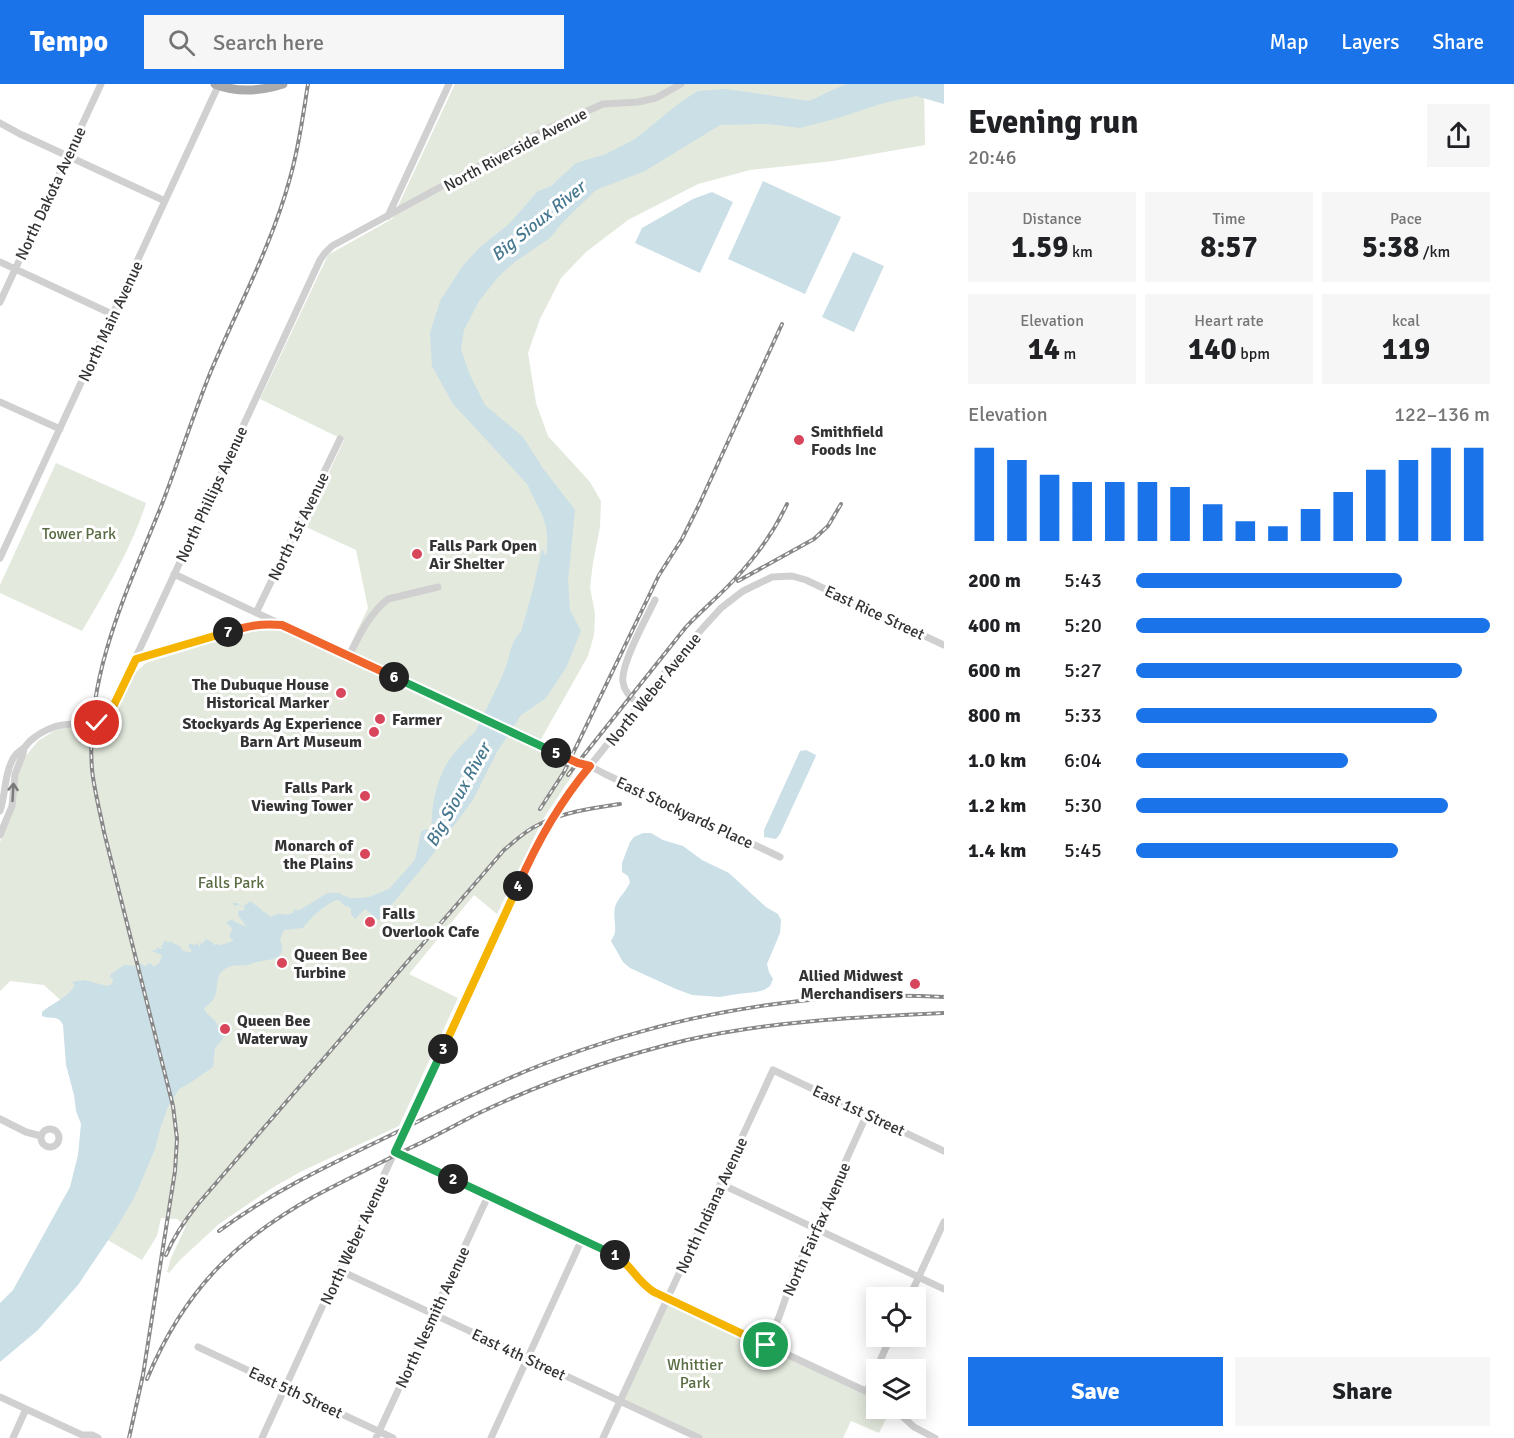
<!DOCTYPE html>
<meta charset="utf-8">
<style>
:root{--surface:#fff;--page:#f6f6f6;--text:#202124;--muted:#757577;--accent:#1a73e8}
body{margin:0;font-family:Signika,sans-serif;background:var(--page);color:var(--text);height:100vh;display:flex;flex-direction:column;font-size:22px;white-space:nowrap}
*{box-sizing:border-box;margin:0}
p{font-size:20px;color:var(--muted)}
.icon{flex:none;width:33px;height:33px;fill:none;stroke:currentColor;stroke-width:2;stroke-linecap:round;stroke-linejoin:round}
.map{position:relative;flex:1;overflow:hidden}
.details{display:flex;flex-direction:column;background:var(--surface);width:570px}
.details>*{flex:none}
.fabs{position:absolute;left:866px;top:1203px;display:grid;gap:12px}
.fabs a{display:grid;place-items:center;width:60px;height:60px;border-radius:0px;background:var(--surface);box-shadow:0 3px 15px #0003;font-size:30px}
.pin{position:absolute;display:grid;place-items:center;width:51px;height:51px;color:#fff;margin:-26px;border:3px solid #fff;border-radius:50%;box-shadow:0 2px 6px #0007}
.km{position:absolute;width:30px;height:30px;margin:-15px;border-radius:50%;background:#222;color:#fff;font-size:16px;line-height:30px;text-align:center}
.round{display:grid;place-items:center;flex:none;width:63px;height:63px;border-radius:0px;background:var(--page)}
.head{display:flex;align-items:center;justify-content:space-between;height:102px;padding:0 24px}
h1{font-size:33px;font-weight:800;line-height:45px}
.metrics{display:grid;grid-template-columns:repeat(3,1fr);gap:9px;height:102px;padding:6px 24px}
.metrics div{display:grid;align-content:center;border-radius:0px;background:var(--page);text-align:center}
.metrics b{font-size:30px;font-weight:800}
.metrics small{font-size:16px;font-weight:400}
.metrics p{font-size:16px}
.chart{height:168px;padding:12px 24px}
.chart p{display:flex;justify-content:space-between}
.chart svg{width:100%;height:108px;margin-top:6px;stroke:var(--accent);stroke-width:6}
.primary-button{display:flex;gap:12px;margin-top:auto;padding:12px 24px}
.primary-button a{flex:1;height:69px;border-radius:0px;background:var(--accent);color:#fff;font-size:24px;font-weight:800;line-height:69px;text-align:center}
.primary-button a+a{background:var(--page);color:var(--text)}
ul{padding:0 24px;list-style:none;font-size:20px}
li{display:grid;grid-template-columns:96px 72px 1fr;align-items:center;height:45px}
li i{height:15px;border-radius:8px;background:var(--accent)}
header{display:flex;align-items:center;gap:36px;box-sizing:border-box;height:84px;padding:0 30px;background:var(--accent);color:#fff}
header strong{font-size:28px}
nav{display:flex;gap:33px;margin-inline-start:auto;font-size:21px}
.search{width:420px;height:54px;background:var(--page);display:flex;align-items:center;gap:15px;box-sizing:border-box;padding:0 21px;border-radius:0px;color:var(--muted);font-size:22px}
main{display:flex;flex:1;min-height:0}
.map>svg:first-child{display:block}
.green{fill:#e3e9dd}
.water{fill:#cbdfe7}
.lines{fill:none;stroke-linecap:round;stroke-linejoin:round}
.river{stroke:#cbdfe7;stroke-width:10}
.minor{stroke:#d0d0d0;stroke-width:7}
.major{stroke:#ababab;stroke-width:9}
.rail-casing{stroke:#888;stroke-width:4}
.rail{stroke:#fff;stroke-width:1.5;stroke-dasharray:4.5;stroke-linecap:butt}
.oneway{stroke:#7a7a7a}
.split-1-casing{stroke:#fff;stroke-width:12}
.split-2-casing{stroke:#fff;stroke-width:12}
.split-3-casing{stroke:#fff;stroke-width:12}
.split-4-casing{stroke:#fff;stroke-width:12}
.split-5-casing{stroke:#fff;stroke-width:12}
.split-6-casing{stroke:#fff;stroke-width:12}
.split-7-casing{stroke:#fff;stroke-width:12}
.split-8-casing{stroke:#fff;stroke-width:12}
.split-1{stroke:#f5b400;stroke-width:8}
.split-2{stroke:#22a559;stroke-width:8}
.split-3{stroke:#22a559;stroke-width:8}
.split-4{stroke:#f5b400;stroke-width:8}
.split-5{stroke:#f0652b;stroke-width:8}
.split-6{stroke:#22a559;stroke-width:8}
.split-7{stroke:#f0652b;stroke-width:8}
.split-8{stroke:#f5b400;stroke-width:8}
.poi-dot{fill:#d8465c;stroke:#fff;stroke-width:2}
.labels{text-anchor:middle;stroke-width:6;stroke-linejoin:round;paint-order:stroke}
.street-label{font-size:16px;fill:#333;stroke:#fff}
.poi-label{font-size:16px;font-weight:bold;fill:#333;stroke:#fff;text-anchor:start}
.park-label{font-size:16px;fill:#596c43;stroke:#fff}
.water-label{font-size:18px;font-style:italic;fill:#46788f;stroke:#fff}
</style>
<header>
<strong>Tempo</strong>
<div class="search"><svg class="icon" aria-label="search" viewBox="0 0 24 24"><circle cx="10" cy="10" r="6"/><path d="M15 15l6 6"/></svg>Search here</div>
<nav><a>Map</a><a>Layers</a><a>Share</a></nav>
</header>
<main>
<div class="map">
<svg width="944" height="1354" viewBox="0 0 944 1354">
<rect width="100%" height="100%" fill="#fff"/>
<path class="green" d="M455 0H924L925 61 833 77 750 86 698 100 628 136 586 168 561 194 540 235 528 269 536 319 548 352 590 398 601 417 600 443 593 479 590 503 595 530 594 551 588 572 536 664 573 682V690L542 737 497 830 474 811 409 890 458 914 399 1042 302 1087 272 1104 219 1140 180 1176 169 1189 167 1188 171 1174 186 1142 177 1135 161 1134 157 1152 142 1176 70 1134 91 1077 79 933 44 901 10 897 0 907V758L13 727 16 695 25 673 38 657 54 647 69 643 100 644 107 641 112 636 134 590 146 579 258 544H276L343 576 368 524 356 466 304 442 344 356 260 315 328 171 392 135Z
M56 379 146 419C132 464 106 506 82 547L0 509V501Z
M668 1215 876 1312V1324L891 1325 879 1349 851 1337 843 1354H700L620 1317Z"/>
<path class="water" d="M846 0H944V20L916 12 884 19 838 34 800 44 768 40 720 41 645 87 596 106 563 138 550 154 516 177 499 192 479 217 464 246 461 265 470 291 485 321 523 353 542 383 575 426 568 497 570 526 581 547 566 584 545 615 521 631 497 668 473 716 427 778 379 836 365 825 355 835 351 830V825L349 823 345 822 339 816C328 816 310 835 303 844L284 846 280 855C287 873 276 875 261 877 256 878 252 880 247 881 239 882 232 880 225 885 213 892 220 905 214 914 211 919 207 921 204 925 208 933 219 936 218 946L225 952 215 964 213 983 190 999 179 1005 168 1023 161 1042 155 1065 135 1112 117 1143 78 1201 38 1246 0 1278V1219L13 1206 70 1103 78 1071 81 1040 76 1027 74 1011 66 981 63 941C58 930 50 936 42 932V928C52 919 68 914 75 901L72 898 84 896 107 902 112 900 113 894H111L110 893 111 890 124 881 136 882 140 879 146 883 147 880 150 879 154 883 160 878 162 871 150 866H156L157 864 156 863 162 865 161 861H163L164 856 167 858H172L173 859 180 862 183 867 190 868 192 867 188 862 190 859 193 861 198 860 199 863 201 861 197 857 202 860 206 855 212 858 214 861 218 860 229 868 234 860 233 856 230 854V849L233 845 226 839 232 835 235 838 247 843 238 831 239 826 243 827 245 824 239 821 235 822 232 819H237L243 823 250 817 262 826 263 828H265L271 833C277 828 282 830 289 831L290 829H293L295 825C306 831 310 830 319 821V819L327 814V809H339L349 814H360L369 813 389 805 415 776 421 748 425 745 429 746 432 742 431 738 432 737C431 723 438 695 445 683 450 673 468 653 475 648L501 595 508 577C509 568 514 553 521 548L533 505 542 465 546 472C549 454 547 440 539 424 535 416 531 410 528 401L453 320 432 282 430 249 440 217 462 183 479 164 509 140 538 107 551 102 576 79 606 70 635 55 682 17 698 7 726 5 809 17Z
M763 97 841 133 805 210 728 175Z
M712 108 733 118 700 189 635 159 642 144 693 115Z
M853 168 884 182 854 248 822 233Z
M806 666 816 671 815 674 780 750 776 755 764 753V746L800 667Z
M643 749H651L663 756 683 762 702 776 729 789 766 823 778 830 781 836 780 849 767 880 769 888 773 895 770 902 764 906 756 908 737 910 720 913 692 911 676 905 630 884 623 878 611 857C612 854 615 851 615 848 616 840 613 833 615 823 618 813 627 807 630 798L628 792 622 788V779L630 758 634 753Z"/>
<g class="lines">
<path class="river" d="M291 837 329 814
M211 869 245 859"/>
<path class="minor" d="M0 39 20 50 165 117
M388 132 449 0
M0 178 114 231
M0 218 101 0
M0 318 60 345
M0 474 219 0
M174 490 570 676 590 682 605 690 780 773
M256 529 340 355
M349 572C359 552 369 530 388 515L438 503
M136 575 249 541 263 539 276 540
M639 620C632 615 624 608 623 598 620 581 647 533 655 516
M0 727C6 709 4 690 14 673 17 668 19 668 24 664 26 662 28 659 30 657 37 651 45 646 54 643 72 636 99 646 110 629L320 176 325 169 332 162 547 45 603 20 638 18 656 14 681 0
M0 751 12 722 15 690 23 670 24 664
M0 1035 26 1048 41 1052
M41 1054a9 9 0 1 1 18 0a9 9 0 1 1-18 0Z
M395 1068 608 1167 624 1176 640 1198 654 1208 876 1312
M721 1100 944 1205
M339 1186 699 1354
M909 1214 944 1138
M766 1261 779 1233 793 1193 867 1030
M198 1263 393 1354
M876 1286 891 1252
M867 1307 876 1286
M0 1313 82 1351H92L98 1354
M893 1324 914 1343 935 1354
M13 1354 26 1325
M262 1354 339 1186 441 970 527 781 548 739 581 693 682 567 721 524 743 507 772 493 792 492 806 496 944 561
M376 1354 488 1112
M491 1354 582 1155
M603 1354 773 986 944 1067"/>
<path class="major" d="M215 0C237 9 261 7 283 0"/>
<g class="rail-casing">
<path id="rail" d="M738 497 814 455 828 442 841 420
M568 691 686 543C701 527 718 513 733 497 755 474 774 448 787 420
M540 725 564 688 659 491 682 455 698 423 782 240
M219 1147C273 1107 333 1079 393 1050 441 1026 490 1001 541 981 669 931 806 906 944 913
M166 1171C174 1152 185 1136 198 1120L504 766C515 757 525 747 538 741 563 728 593 724 620 720
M147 1295C183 1209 233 1157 315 1112 347 1095 380 1079 412 1063 434 1053 455 1041 477 1030 544 998 615 973 687 956 771 937 858 933 944 929
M129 1354 143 1291 175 1087 177 1055 173 1022 104 748C100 727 94 706 92 685 85 591 128 505 162 420 179 376 193 331 211 287 238 223 272 161 290 94 299 63 303 31 308 0"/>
</g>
<use href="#rail" class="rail"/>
</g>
<defs><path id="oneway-shaft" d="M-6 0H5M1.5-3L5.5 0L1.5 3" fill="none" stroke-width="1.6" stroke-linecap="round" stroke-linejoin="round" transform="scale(1.5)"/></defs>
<use class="oneway" href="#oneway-shaft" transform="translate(13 708) rotate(-87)"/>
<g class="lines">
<g class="split-1-casing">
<path id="split-1" d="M615 1171C632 1181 636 1197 654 1208L766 1261"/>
</g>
<g class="split-2-casing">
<path id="split-2" d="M453 1095 615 1171"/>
</g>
<g class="split-3-casing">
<path id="split-3" d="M443 965 395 1068 453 1095"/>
</g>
<g class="split-4-casing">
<path id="split-4" d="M443 965 518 802"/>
</g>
<g class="split-5-casing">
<path id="split-5" d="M518 802C537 758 559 719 590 682L578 679 556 669"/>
</g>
<g class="split-6-casing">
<path id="split-6" d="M394 593 556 669"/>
</g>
<g class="split-7-casing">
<path id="split-7" d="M228 548C249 542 260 539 282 541L394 593"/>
</g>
<g class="split-8-casing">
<path id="split-8" d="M97 639 106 634 110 629 136 575 228 548"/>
</g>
<use href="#split-1" class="split-1"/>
<use href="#split-2" class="split-2"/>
<use href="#split-3" class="split-3"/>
<use href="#split-4" class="split-4"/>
<use href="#split-5" class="split-5"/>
<use href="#split-6" class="split-6"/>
<use href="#split-7" class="split-7"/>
<use href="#split-8" class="split-8"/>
</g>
<g class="poi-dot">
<circle cx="799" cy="356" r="6"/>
<circle cx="417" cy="470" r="6"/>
<circle cx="341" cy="609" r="6"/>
<circle cx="380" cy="635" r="6"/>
<circle cx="374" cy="648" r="6"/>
<circle cx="365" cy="712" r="6"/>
<circle cx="365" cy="770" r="6"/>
<circle cx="370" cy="838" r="6"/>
<circle cx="282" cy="879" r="6"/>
<circle cx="915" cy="900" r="6"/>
<circle cx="225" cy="945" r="6"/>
</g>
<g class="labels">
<g class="street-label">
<text transform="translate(515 65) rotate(-28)" y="6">North Riverside Avenue</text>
<text transform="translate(50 109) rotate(-65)" y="6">North Dakota Avenue</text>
<text transform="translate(110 237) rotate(-65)" y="6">North Main Avenue</text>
<text transform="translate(211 410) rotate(-65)" y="6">North Phillips Avenue</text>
<text transform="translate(298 442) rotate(-64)" y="6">North 1st Avenue</text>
<text transform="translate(875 528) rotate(25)" y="6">East Rice Street</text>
<text transform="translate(653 605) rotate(-51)" y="6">North Weber Avenue</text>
<text transform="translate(685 728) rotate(25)" y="6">East Stockyards Place</text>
<text transform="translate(859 1026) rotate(25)" y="6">East 1st Street</text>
<text transform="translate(711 1121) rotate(-65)" y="6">North Indiana Avenue</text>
<text transform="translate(816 1145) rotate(-66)" y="6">North Fairfax Avenue</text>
<text transform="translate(354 1156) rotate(-65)" y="6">North Weber Avenue</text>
<text transform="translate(432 1233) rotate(-65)" y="6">North Nesmith Avenue</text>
<text transform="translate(519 1270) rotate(25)" y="6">East 4th Street</text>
<text transform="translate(296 1308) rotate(25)" y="6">East 5th Street</text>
</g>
<g class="poi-label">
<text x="811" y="353">Smithfield<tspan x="811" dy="18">Foods Inc</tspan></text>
<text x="429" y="467">Falls Park Open<tspan x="429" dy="18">Air Shelter</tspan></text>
<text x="329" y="606" text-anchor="end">The Dubuque House<tspan x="329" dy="18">Historical Marker</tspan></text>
<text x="392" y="641">Farmer</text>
<text x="362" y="645" text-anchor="end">Stockyards Ag Experience<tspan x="362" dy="18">Barn Art Museum</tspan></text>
<text x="353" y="709" text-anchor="end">Falls Park<tspan x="353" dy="18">Viewing Tower</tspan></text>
<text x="353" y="767" text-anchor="end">Monarch of<tspan x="353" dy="18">the Plains</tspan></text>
<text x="382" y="835">Falls<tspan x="382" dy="18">Overlook Cafe</tspan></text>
<text x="294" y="876">Queen Bee<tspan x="294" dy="18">Turbine</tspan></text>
<text x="903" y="897" text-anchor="end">Allied Midwest<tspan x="903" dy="18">Merchandisers</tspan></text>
<text x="237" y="942">Queen Bee<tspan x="237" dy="18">Waterway</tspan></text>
</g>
<g class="park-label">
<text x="79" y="455">Tower Park</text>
<text x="231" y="804">Falls Park</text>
<text x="695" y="1286">Whittier<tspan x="695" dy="18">Park</tspan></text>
</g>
<g class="water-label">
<text transform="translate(538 137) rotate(-39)" y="6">Big Sioux River</text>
<text transform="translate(458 711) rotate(-61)" y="6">Big Sioux River</text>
</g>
</g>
</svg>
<div class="fabs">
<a><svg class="icon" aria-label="locate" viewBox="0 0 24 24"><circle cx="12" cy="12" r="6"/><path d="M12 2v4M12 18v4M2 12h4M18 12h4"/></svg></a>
<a><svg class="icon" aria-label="layers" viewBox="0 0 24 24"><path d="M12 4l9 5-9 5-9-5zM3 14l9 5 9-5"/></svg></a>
</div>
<div class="pin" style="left:766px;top:1261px;background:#1e9e55"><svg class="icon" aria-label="arrive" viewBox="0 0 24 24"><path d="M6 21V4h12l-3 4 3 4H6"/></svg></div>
<div class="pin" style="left:97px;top:639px;background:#d93025"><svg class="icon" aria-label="check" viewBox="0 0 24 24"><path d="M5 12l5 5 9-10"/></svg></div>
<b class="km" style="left:615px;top:1171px">1</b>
<b class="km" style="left:453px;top:1095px">2</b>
<b class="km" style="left:443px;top:965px">3</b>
<b class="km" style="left:518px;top:802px">4</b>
<b class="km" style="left:556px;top:669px">5</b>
<b class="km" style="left:394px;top:593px">6</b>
<b class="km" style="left:228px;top:548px">7</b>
</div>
<section class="details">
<div class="head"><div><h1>Evening run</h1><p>20:46</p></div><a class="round"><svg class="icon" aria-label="share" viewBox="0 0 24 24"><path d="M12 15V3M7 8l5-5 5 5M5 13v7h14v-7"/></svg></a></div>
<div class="metrics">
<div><p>Distance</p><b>1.59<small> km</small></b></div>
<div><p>Time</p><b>8:57</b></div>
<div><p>Pace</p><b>5:38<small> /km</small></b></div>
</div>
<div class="metrics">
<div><p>Elevation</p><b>14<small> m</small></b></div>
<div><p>Heart rate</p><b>140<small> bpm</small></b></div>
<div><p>kcal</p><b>119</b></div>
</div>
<div class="chart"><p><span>Elevation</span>122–136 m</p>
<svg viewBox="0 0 160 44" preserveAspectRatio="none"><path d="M5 44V6M15 44V11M25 44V17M35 44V20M45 44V20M55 44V20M65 44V22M75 44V29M85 44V36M95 44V38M105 44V31M115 44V24M125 44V15M135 44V11M145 44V6M155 44V6"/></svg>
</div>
<ul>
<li><b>200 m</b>5:43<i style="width:75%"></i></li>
<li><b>400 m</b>5:20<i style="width:100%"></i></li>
<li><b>600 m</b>5:27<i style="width:92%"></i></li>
<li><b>800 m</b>5:33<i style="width:85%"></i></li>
<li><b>1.0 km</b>6:04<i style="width:60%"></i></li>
<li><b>1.2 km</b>5:30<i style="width:88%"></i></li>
<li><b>1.4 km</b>5:45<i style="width:74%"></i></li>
</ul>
<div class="primary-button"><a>Save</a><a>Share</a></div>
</section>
</main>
